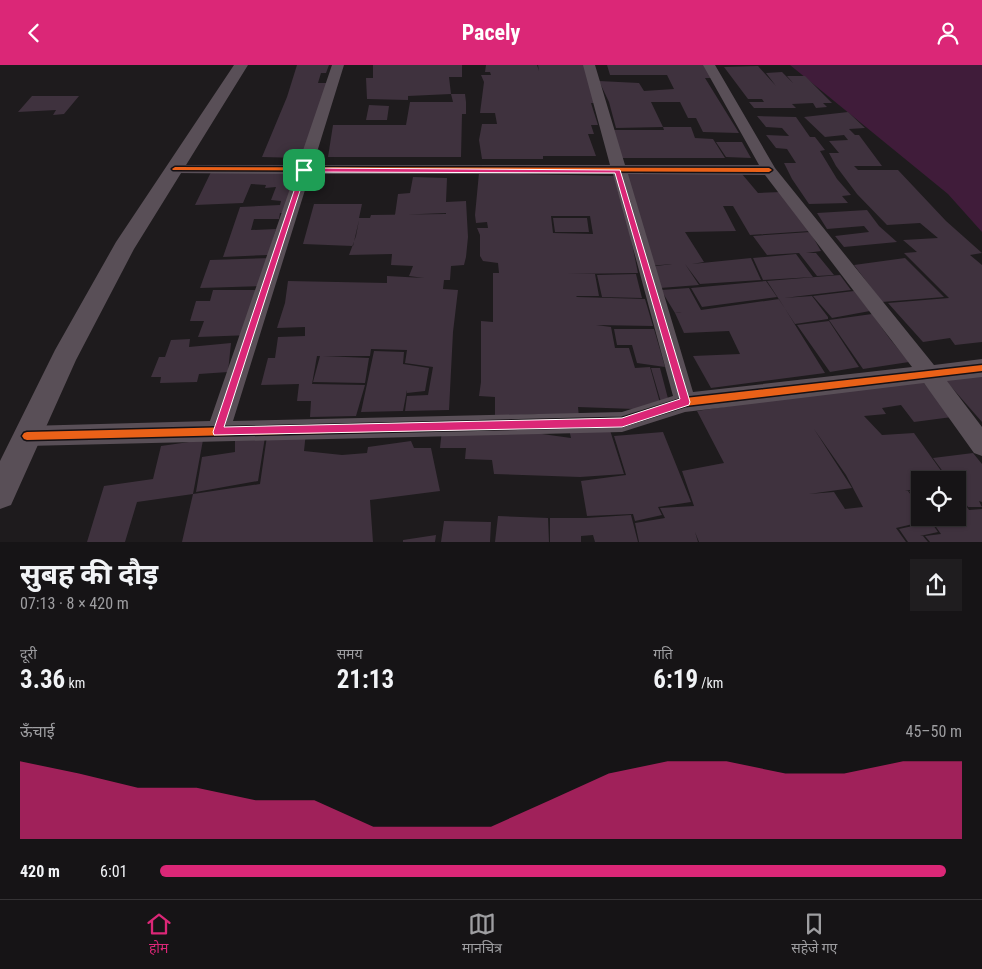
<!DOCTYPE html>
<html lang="hi">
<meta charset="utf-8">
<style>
:root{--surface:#161416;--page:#1f1d1f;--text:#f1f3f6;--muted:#9e9ea1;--line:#353335;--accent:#db2777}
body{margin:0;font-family:"Roboto Condensed","Noto Sans Devanagari",sans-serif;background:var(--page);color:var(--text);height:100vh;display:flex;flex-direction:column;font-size:19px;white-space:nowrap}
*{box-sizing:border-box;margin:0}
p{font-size:16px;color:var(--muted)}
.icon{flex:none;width:28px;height:28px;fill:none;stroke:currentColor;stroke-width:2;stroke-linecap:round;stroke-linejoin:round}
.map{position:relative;height:477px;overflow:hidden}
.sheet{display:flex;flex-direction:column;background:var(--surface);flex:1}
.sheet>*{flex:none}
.fabs{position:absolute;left:911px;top:406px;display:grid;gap:10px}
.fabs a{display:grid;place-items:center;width:55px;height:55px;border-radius:0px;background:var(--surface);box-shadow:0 1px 4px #0004,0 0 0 1px var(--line);font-size:25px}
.pin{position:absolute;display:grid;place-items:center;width:42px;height:42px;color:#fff;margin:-21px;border-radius:10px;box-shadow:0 2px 8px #0006}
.round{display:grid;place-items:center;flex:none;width:52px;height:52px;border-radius:0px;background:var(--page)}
.summary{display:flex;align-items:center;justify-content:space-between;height:85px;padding:0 20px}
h1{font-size:28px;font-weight:700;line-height:38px}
.metrics{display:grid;grid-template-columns:repeat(3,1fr);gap:8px;height:85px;padding:5px 20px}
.metrics div{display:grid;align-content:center}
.metrics b{font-size:25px;font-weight:700}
.metrics small{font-size:14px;font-weight:400}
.metrics p{font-size:14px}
.chart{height:140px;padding:10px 20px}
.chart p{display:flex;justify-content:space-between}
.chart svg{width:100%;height:90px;margin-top:5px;fill:var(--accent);opacity:.7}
ul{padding:0 20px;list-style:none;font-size:16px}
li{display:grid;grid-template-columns:80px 60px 1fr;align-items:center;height:38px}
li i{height:12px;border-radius:6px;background:var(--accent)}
header{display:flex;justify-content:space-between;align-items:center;height:65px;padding:0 20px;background:var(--accent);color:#fff;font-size:22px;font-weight:700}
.tabs{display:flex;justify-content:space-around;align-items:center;height:70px;border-top:1px solid var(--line);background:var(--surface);font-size:14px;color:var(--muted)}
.tabs a{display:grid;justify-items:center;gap:2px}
.tabs .on{color:var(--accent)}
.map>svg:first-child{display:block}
.green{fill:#401c3a}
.building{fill:#3f323e;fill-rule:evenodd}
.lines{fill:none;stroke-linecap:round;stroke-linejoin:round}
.minor{fill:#594f57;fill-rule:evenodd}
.tertiary{fill:#594f57;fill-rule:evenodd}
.cycleway-casing{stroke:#151115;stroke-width:3}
.cycleway{fill:#ea6118;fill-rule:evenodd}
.route{fill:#db2777;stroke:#fff;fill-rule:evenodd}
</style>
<header><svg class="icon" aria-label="back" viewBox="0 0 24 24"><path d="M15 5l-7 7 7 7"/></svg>Pacely<svg class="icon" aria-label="person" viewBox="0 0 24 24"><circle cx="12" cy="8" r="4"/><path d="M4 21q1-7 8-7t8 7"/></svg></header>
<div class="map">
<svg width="982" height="477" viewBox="0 0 982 477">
<rect width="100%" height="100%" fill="#1e1b1d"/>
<path class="green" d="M790 0H982V167L948 129Z"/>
<path class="building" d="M297 0H329L326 8H321L318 18H329L301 93 262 92 287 32Z
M373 0H462V12H449L451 29H465L466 37V49H462L461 92H328L333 60H406L410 37H453L451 29 408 31V35L367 34 366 13H373Z
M486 0H537L539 6 538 0H585L594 38H591L598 60H591L594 69H588L596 91H543V94H482L479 75 482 59H497L495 48H480L484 17 481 10H491L490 7H485Z
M607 0H705L715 13H705L739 68 703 67 696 53H688L680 37H651L663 62H691L695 73 713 74 725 93H622L612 65H664L663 62 616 63 609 37 599 16 639 18 644 26 674 24 667 10H610Z
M758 1 776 21 766 8 782 7 793 18 787 11H805L832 38H823L827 42 816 43 813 38 792 39 796 43H754L749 37H764L762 34H748L724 2Z
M32 31H79L64 49 53 50 56 45 18 47Z
M369 40 389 41 387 55H366Z
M848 47 865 63 849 64 855 70H859L882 101H854L858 105H898L946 156 982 188 970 190 982 200V277L955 280 950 273 923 277 888 238 949 233 904 188 917 187 903 175 938 173 920 158 887 160 857 129 836 101 829 88H839L829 76 848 75 844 70 825 72 804 52Z
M757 51 796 52 810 72H815L825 85 820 86 837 114 851 130 842 131 848 138 809 139 792 114 784 98H796L787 84 776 83 766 70 789 71 782 63 766 62Z
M716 77H742L751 93 726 92Z
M301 106 289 148H280L279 154H254L251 165 276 164 268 190 223 192 240 142 280 140 281 136 271 135 276 122 265 123 266 120 251 119 243 138 195 140 211 107Z
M479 108 618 111 638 208 568 209H595L599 231H576L577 232 645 234 653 261 596 260 611 262 615 283H629L635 303 650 302 662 345 578 342 579 352 535 349 495 352V332L479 331 481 317V256L493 257V208H499L498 198 483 196 480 191V170L477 163H488L487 157 476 158 475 150ZM551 151H590L593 169 553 168Z
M625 109H742L758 128 781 127 810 166 750 170 733 141H723L736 166 685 167 704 197 692 199 751 193 761 215 700 219 685 199 699 220 660 223 649 202 672 199 649 201Z
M413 112 447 113 446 137 466 136 468 172 466 192 464 200 451 201 450 215H444L443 224 458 225 453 267 449 345 405 346 407 331 428 330 433 302 405 298 407 285 371 284 370 291H323L369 293 365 318 313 317 320 291H317L312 319 365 320 356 351 310 352 311 336H297L299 319 261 320 268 293H275L278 272 305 271V262L277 263 285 238 288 216 387 218V211L424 213 409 211 413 201 391 200 392 189 349 190 352 182 356 171 359 155 353 181 303 179 314 139H362L359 153H370L371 150 446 149V148L395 150 398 129 410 128Z
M867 145 879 161 897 177 844 182 835 171 869 167 864 161 827 164 817 148Z
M553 153H587L589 167H555Z
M810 167 821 186 806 188H816L834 210 817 211 799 188 767 190 753 171Z
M796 189 813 212 763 215 753 193Z
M272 193 262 221 200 223 210 195Z
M905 193 944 232 882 237 854 200Z
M636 209 642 233 602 232 597 210Z
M840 210 851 225 784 233 812 231 828 252V254L795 259 767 216Z
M766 216 777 232 702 242 691 223Z
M689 223 701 245 779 234 825 308 711 323 693 291 740 289 729 266 684 268 675 248 695 245 675 248 661 225Z
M213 225H268L251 270 198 272 204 256H190L196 236H210Z
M854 226 870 246 832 253 813 231Z
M872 249 890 274 909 297 863 304 829 255Z
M829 256 859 302 830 307 797 260Z
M614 264H654L665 302 637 298 632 280H617Z
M190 274 189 282 231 278 228 307 199 309 197 317 160 318 161 312H151L159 292H165L171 275Z
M374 286 404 287 403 299 429 303 425 326 407 328V325L403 346 361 347Z
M651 303H660L671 345 663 344Z
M982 304V357L940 309Z
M919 312 952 352 914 357 901 340 882 343 886 349 864 351 882 370 914 368 947 414 920 415V423L905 426H908L920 442V452H928L930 455 896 463 906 477H699L695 467 698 477H639L635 458 665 453 660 443 694 441 682 406 724 398 697 346ZM814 364 846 410 863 442 845 444 834 427 809 429 852 423Z
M443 355 571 373 568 360 608 359 624 409 580 412 494 409 492 395 465 394 466 383H440Z
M306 367 304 386 342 390 367 388 368 382 411 376 414 383H431L440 426 370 435 373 477H182L193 429 137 437 125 477H87L104 421 153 414 161 381 203 375 193 429 260 419 267 371Z
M663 367 691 437 658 442 662 450 635 456 633 449 587 451 581 416 626 410 614 371Z
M265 372 258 416 196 427 202 392 235 387V373Z
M973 388 982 399V437L979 436 982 442H968L958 427V415H949L933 393Z
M920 425V440L909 426Z
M958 429 969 445 982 444V477H930L925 471 941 469 929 452H958Z
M631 450 638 477H595L593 470 581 471V477H550V453H586Z
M498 451 548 453 549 477H495Z
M444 456 491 457 490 477H441Z
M931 457 938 467 920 471H923L928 477H908L899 464Z
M436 470 435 477H403V475Z"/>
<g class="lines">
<path class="minor" d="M332 0H344L313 100H610L583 0H595L625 100H759L703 0H715L775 103 934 300 982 294V312L947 316 982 362V391L974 388 924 318 685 347 622 367 27 381 19 378 16 371 19 364 27 361 210 356 295 109 175 108 170 107 168 104 170 101 175 100H298ZM310 109H613L673 331 622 347 233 356ZM628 109 765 110 912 302 693 327Z"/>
<path class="tertiary" d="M234 0H248L134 184 76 295 11 440 0 444V396L55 285 116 177Z"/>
<g class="cycleway-casing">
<path id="cycleway" d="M175 102 769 103 772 105 769 107 173 105 172 104Z
M982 300V306L685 341 622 361 27 375 24 374 22 371 24 368 27 367 622 353 685 333Z"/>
</g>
<use href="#cycleway" class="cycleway"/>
</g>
<path class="route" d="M304 103 620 105 690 337 689 340 622 362 214 370 213 367 301 105ZM306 107 615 108 680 334 622 353 224 362Z"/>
</svg>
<div class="fabs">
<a><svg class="icon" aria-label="locate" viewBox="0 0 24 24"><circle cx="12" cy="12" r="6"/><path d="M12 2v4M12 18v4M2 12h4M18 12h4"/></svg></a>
</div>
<div class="pin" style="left:304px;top:105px;background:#1e9e55"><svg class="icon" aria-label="arrive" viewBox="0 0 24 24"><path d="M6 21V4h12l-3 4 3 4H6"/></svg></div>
</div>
<section class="sheet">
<div class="summary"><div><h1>सुबह की दौड़</h1><p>07:13 · 8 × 420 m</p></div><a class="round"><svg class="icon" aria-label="share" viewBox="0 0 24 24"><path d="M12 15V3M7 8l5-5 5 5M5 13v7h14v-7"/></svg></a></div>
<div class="metrics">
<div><p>दूरी</p><b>3.36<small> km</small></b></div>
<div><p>समय</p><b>21:13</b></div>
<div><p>गति</p><b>6:19<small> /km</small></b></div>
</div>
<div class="chart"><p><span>ऊँचाई</span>45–50 m</p>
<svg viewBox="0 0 160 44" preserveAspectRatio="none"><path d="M0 44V6L10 12L20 19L30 19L40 25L50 25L60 38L70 38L80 38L90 25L100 12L110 6L120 6L130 12L140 12L150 6L160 6V44z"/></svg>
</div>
<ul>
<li><b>420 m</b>6:01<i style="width:98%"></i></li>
</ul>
</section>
<nav class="tabs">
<a class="on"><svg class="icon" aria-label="home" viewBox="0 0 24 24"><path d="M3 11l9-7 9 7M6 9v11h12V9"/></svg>होम</a>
<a><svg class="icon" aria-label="map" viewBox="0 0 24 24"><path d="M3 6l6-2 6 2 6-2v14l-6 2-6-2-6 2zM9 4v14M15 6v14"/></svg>मानचित्र</a>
<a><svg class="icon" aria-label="saved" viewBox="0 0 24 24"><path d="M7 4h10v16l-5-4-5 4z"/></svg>सहेजे गए</a>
</nav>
